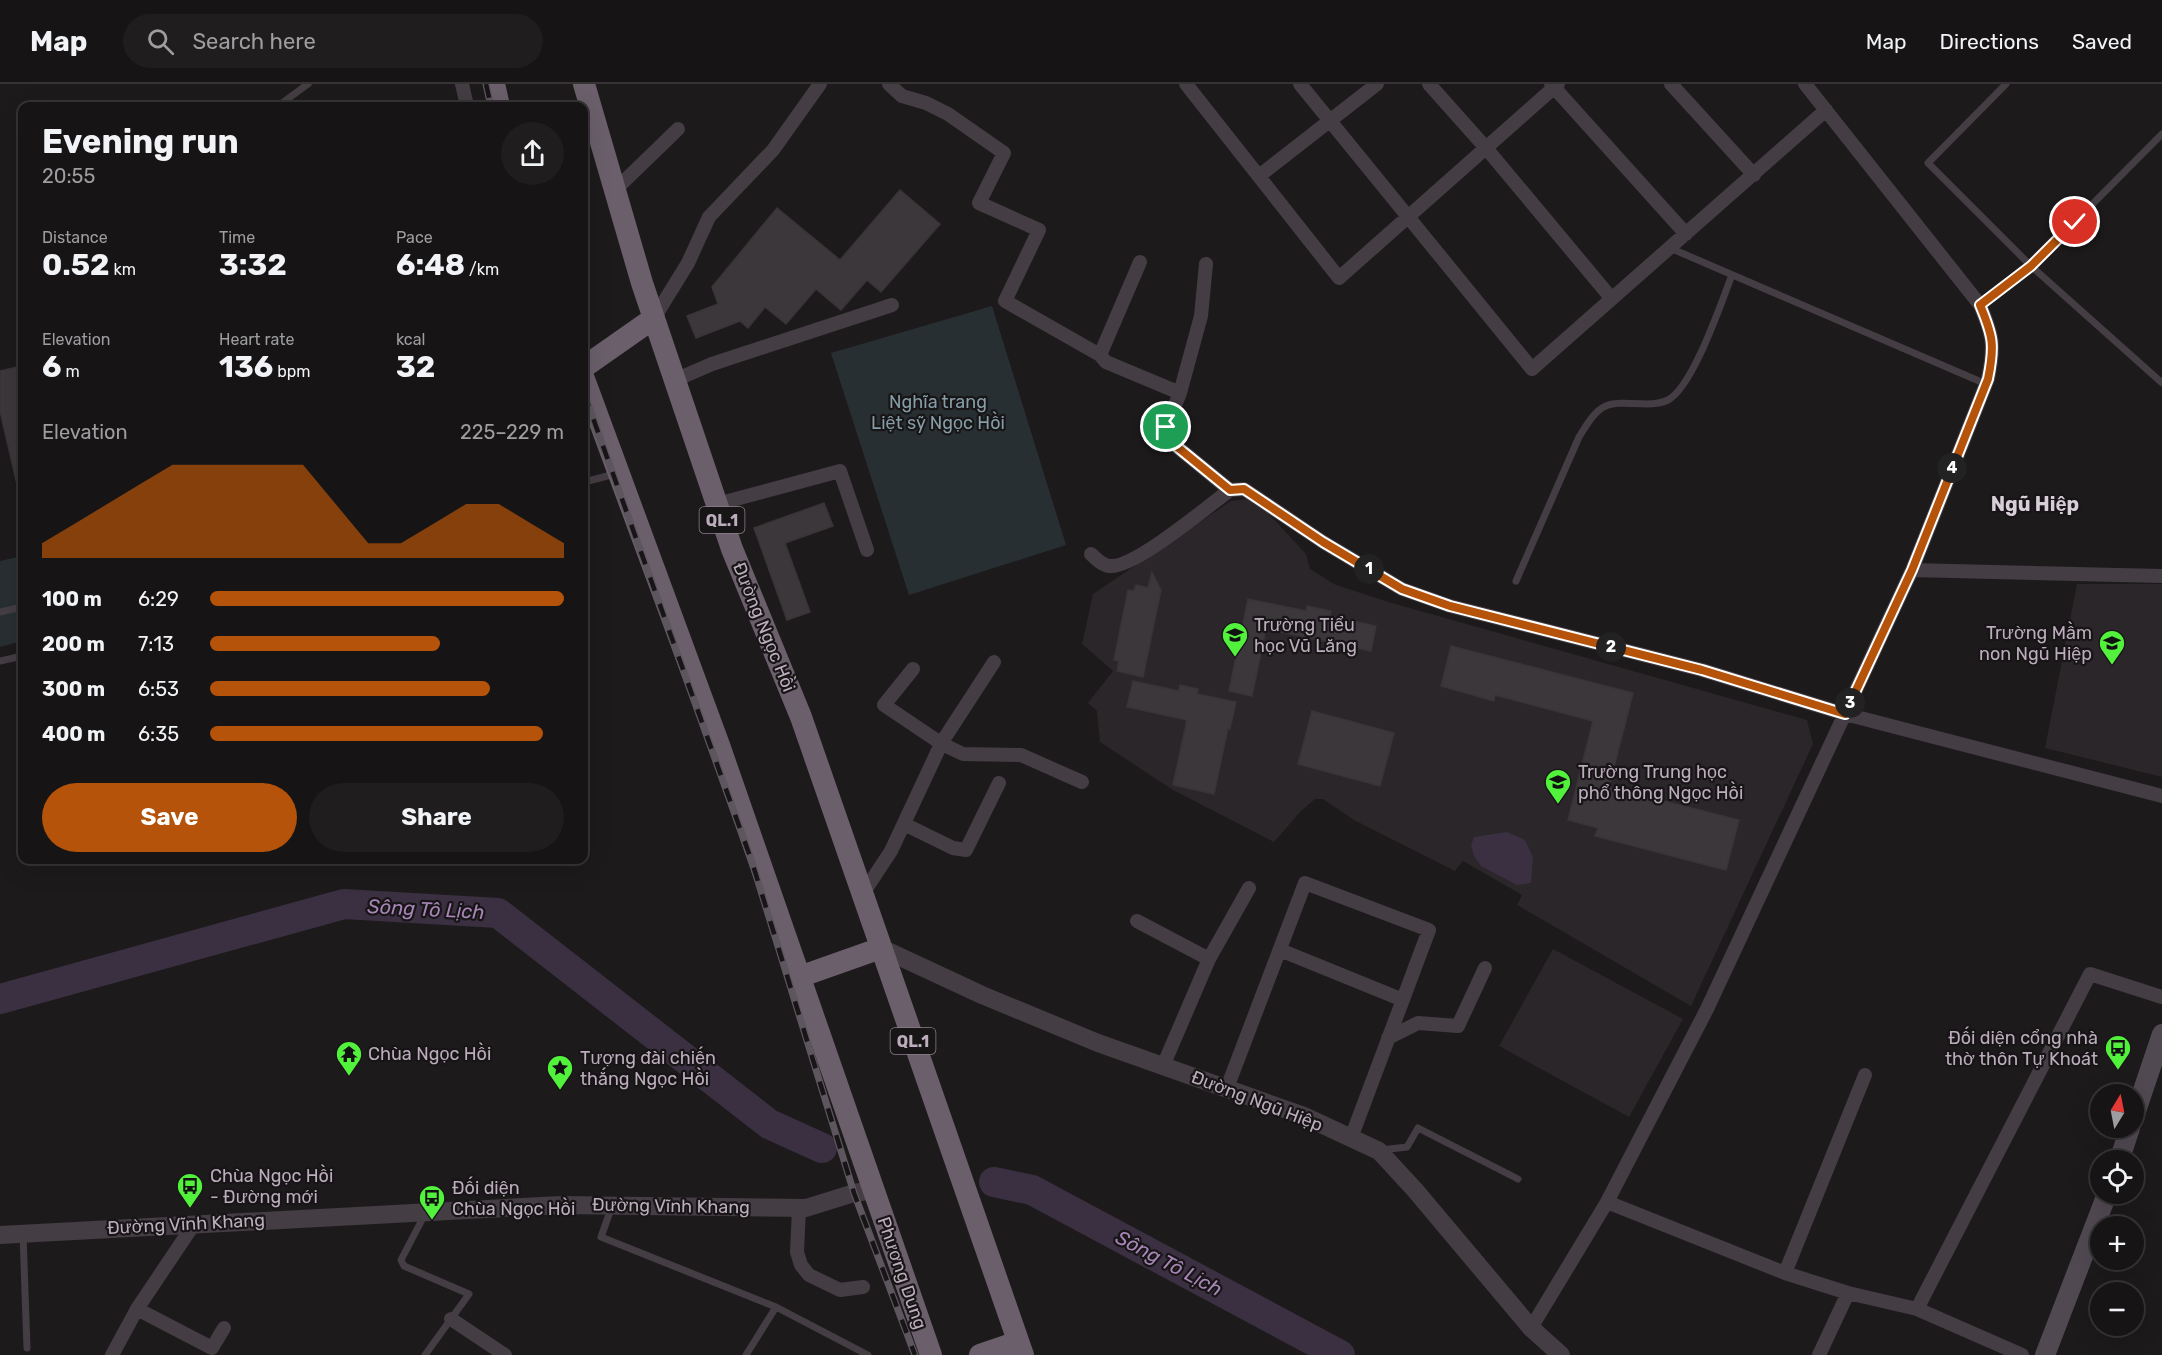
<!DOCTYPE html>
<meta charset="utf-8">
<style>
:root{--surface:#161415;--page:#1f1d1e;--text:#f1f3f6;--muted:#9e9ea0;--line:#353334;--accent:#b45309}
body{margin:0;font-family:Rubik,sans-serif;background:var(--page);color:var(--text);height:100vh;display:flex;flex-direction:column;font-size:22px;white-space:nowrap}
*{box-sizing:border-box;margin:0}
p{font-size:20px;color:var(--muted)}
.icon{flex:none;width:33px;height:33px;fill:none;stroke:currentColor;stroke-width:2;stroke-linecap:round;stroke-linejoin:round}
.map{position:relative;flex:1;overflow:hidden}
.drawer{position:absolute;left:18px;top:18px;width:570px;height:762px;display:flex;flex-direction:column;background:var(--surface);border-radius:12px;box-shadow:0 6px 24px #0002,0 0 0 2px var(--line)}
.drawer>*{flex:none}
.needle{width:39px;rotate:10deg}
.fabs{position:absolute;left:2090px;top:1000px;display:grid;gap:12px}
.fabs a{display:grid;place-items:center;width:54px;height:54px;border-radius:50%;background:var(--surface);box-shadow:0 6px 24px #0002,0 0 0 2px var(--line);font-size:30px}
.pin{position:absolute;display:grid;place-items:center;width:51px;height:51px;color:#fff;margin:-26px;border:3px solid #fff;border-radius:50%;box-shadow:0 2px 6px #0007}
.km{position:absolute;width:30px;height:30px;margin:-15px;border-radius:50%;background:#222;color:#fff;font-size:16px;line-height:30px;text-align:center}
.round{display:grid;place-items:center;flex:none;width:63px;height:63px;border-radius:32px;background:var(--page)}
.head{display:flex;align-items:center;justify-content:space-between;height:102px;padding:0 24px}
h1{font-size:33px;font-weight:700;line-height:45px}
.metrics{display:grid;grid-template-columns:repeat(3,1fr);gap:9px;height:102px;padding:6px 24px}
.metrics div{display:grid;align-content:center}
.metrics b{font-size:30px;font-weight:700}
.metrics small{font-size:16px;font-weight:400}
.metrics p{font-size:16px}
.chart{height:168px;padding:12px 24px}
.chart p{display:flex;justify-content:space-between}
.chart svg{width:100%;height:108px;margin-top:6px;fill:var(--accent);opacity:.7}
.button{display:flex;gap:12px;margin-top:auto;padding:12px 24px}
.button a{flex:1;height:69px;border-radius:36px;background:var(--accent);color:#fff;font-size:24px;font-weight:700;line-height:69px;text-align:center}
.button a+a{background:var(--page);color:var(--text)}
ul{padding:0 24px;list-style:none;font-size:20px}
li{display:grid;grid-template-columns:96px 72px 1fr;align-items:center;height:45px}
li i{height:15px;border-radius:8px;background:var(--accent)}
header{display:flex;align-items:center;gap:36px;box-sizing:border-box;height:84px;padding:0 30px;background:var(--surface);border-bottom:2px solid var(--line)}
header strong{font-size:28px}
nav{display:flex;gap:33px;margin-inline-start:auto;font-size:21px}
.search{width:420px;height:54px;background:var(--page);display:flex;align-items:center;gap:15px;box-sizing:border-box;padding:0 21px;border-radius:33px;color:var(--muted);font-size:22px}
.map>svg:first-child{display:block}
.built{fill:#2a2629}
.green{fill:#282f32}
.water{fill:#3b3041}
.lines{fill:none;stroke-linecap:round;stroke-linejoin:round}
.river{stroke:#3b3041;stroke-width:30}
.building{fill:#3c373b;stroke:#393438;stroke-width:1.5}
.service{stroke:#443d43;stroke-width:7}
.minor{stroke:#443d43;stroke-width:14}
.tertiary{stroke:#443d43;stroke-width:18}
.secondary{stroke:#514952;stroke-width:20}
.trunk{stroke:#6a5f6a;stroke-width:22}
.rail-casing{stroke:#5e565f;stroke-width:7}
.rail{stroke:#181517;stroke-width:4.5;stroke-dasharray:14;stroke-linecap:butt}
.route-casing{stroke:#fff;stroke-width:12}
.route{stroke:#b45309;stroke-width:8}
.labels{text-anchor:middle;stroke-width:4.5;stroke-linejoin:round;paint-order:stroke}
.shield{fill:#181517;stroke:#8a7f8a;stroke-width:1.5}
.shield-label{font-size:16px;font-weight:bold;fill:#bbadbc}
.park-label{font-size:18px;fill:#849da7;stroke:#181517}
.poi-label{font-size:18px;fill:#bbadbc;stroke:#181517;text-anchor:start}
.street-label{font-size:18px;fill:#bbadbc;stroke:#181517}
.neighbourhood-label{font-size:20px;font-weight:bold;fill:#d7ced8;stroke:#181517}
.water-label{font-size:20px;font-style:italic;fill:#a785b6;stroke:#181517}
</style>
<header>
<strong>Map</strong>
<div class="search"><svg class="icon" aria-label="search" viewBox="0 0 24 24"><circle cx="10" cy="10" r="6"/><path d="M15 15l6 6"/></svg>Search here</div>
<nav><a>Map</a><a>Directions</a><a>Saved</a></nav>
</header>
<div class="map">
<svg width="2162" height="1271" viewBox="0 0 2162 1271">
<rect width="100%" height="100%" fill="#1d1a1c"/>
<path class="built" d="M1254 414 1306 470 1310 485 1336 501 1392 519 1807 636 1813 660 1691 922 1517 821 1522 811 1463 777 1455 787 1354 736 1323 715H1315L1301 727 1274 758 1173 706 1100 658 1097 627 1088 619 1113 587 1082 560 1093 510 1231 417Z
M2077 500H2162V693L2045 664Z
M1553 865 1683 935 1629 1033 1499 962Z"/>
<path class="green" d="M992 222 1066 461 909 511 831 269Z
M22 472V557L0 563V477Z"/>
<path class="water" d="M1507 748 1525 756 1533 773 1531 799 1517 801 1481 782 1474 772 1471 761 1474 753Z"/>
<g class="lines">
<path class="river" d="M0 915 344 820 498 829 769 1040 822 1064
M994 1098 1032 1106 1340 1271"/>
</g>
<path class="building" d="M900 106 940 140 881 208 867 196 841 226 816 205 786 240 765 223 748 244 740 237 696 254 687 232 718 220 712 203 777 124 840 176Z
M22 282V399L17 400 0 327V287Z
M824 419 833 442 785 459 810 528 787 536 754 444Z
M1152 488 1161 506 1143 593 1117 587 1119 577 1114 576 1128 506 1134 507 1136 501 1148 504Z
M1248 515 1306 527 1307 522 1331 527 1330 532 1376 542 1371 567 1266 545 1252 612 1229 607Z
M1451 562 1633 609 1609 703 1739 736 1726 786 1595 752 1598 744 1568 736 1593 637 1495 611 1494 617 1441 602Z
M1133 597 1179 607 1180 601 1198 605 1197 610 1236 618 1230 645 1228 644 1214 710 1173 701 1187 636 1127 623Z
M1312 627 1394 649 1380 702 1298 680Z"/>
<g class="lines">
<path class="service" d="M2006 0 1928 79 2031 182 2162 299
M278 22 308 0
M1670 164 1986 300
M1980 221 2031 182 2162 50
M584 398 615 390
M1516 497 1579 353C1601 317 1604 318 1646 320 1652 320 1662 319 1668 316 1693 303 1721 219 1732 191
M0 528 22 523
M0 577 22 572
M1381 1066 1407 1063 1418 1044 1518 1095
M612 1122 601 1153 776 1223 868 1271
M425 1130 401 1176 404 1182 469 1210 425 1271
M23 1150 27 1264
M746 1271 776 1223"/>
<path class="minor" d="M462 0 467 22
M889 0 902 12 926 19 948 30 1004 69 979 119 1039 146 1005 217 1100 271 1106 278 1180 309
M1186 0 1339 194 1558 0
M1300 0 1532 285 1826 26
M1429 0 1486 64 1612 215
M1551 0 1686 150
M1671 0 1754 91
M1259 92 1377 0
M615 106 678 45
M1206 180 1201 232 1180 309 1166 343V351L1170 357 1230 406
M654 234 688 179 709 133 773 66 820 0
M1100 271 1140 178
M675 296 712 280 892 221
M717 420 840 387 867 466
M1091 470C1096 475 1103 482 1110 482 1135 484 1208 422 1230 406L1244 405 1323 458 1402 505 1450 522 1702 586 1845 630 2162 712
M1912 486 2162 492
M913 585 884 621 942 660 963 670 1021 671 1082 698
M904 740 953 764 966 766 999 699
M862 811 891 767 942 658 994 578
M1137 837 1209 875 1163 982
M1280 866 1403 916
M1209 875 1249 804
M1388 954 1418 939 1458 942 1485 884
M1227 1004 1305 799 1429 846 1351 1054
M1607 1118 1785 1189 1848 1209 1917 1225 2022 1271
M799 1124 797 1168 801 1181 809 1191 840 1206 863 1203
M1785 1189 1865 991
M137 1225 212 1264 224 1244
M1917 1225 2090 890 2162 913
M451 1235 505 1271
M1531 1244 1607 1118 1707 925 1912 486 1988 295C1995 261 1993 252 1980 221L1805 0
M112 1271 137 1225 194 1140
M1819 1271 1848 1209"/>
<path class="tertiary" d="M881 864 982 911 1098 959 1304 1032 1379 1067 1415 1106 1531 1244 1561 1271
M0 1151 561 1121 806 1124 854 1109 873 1106"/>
<path class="secondary" d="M2133 1036 2162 950
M2119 1077 2130 1044
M2045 1271 2107 1110"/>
<path class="trunk" d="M494 0 499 22
M584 0 642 199 732 465 801 633 1023 1271
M584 283 654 234
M584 295 719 661 931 1271
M799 893 881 864
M980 1271 1018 1258"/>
<g class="rail-casing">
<path id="rail" d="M486 0 491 22
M584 309 752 778 854 1109 915 1271"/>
</g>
<use href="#rail" class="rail"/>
</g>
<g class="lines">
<g class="route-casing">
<path id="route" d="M1166 343V351L1170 357 1230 406 1244 405 1323 458 1402 505 1450 522 1702 586 1845 630 1912 486 1988 295C1995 261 1993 252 1980 221L2031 182 2075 138"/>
</g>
<use href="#route" class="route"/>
</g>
<defs>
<g id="school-pin" transform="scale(1.35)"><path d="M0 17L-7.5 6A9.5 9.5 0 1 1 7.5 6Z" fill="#52f23c" stroke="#181517"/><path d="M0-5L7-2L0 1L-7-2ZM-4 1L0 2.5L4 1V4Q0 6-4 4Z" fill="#111"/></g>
<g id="bus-pin" transform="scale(1.35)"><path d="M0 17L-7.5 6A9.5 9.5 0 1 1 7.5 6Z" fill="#52f23c" stroke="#181517"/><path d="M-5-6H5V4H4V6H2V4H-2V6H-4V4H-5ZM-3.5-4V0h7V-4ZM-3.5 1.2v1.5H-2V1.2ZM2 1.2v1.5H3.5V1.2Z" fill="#111"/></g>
<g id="temple-pin" transform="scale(1.35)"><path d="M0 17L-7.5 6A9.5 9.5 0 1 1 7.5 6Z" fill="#52f23c" stroke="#181517"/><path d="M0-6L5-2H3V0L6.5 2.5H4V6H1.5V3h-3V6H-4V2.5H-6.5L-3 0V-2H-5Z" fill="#111"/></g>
<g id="sight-pin" transform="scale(1.35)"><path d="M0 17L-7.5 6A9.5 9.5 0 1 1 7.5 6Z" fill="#52f23c" stroke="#181517"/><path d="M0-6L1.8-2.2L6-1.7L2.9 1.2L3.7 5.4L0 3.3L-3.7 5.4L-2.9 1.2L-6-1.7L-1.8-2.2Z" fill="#111"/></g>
</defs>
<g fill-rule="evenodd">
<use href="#school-pin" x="1235" y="551"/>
<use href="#school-pin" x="2112" y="559"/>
<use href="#school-pin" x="1558" y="698"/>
<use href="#bus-pin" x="2118" y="964"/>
<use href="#temple-pin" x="349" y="970"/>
<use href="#sight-pin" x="560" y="984"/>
<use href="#bus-pin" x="190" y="1102"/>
<use href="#bus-pin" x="432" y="1114"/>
</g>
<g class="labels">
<g class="shield">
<rect x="699.5" y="423" width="45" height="26" rx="4.5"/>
<rect x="890.5" y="944" width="45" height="26" rx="4.5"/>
</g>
<g class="shield-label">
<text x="722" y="442">QL.1</text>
<text x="913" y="963">QL.1</text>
</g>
<g class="park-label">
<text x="938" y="324">Nghĩa trang<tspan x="938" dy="21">Liệt sỹ Ngọc Hồi</tspan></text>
</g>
<g class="poi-label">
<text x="1254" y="547">Trường Tiểu<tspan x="1254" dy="21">học Vũ Lăng</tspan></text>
<text x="2092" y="555" text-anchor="end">Trường Mầm<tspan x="2092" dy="21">non Ngũ Hiệp</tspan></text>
<text x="1578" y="694">Trường Trung học<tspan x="1578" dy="21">phổ thông Ngọc Hồi</tspan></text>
<text x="2098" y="960" text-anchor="end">Đối diện cổng nhà<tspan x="2098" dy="21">thờ thôn Tự Khoát</tspan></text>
<text x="368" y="976">Chùa Ngọc Hồi</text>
<text x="580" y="980">Tượng đài chiến<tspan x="580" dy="21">thắng Ngọc Hồi</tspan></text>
<text x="210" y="1098">Chùa Ngọc Hồi<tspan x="210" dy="21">- Đường mới</tspan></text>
<text x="452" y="1110">Đối diện<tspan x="452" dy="21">Chùa Ngọc Hồi</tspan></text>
</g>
<g class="street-label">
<text transform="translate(764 543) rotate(68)" y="6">Đường Ngọc Hồi</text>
<text transform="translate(1257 1017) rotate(21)" y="6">Đường Ngũ Hiệp</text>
<text transform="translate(671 1122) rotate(1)" y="6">Đường Vĩnh Khang</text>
<text transform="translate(186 1140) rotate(-3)" y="6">Đường Vĩnh Khang</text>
<text transform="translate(902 1189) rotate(71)" y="6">Phương Dung</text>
</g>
<g class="neighbourhood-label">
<text x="2035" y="427">Ngũ Hiệp</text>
</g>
<g class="water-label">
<text transform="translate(426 825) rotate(3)" y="7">Sông Tô Lịch</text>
<text transform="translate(1169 1179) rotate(28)" y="7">Sông Tô Lịch</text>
</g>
</g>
</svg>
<div class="fabs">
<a><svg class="needle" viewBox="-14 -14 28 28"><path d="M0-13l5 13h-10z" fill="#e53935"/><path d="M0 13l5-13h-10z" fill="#9e9ea0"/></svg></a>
<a><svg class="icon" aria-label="locate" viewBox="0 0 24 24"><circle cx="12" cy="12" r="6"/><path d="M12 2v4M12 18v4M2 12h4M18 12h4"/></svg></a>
<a>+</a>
<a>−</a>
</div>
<div class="pin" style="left:1166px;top:343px;background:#1e9e55"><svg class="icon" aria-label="arrive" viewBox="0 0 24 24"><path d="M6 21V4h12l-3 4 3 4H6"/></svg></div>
<div class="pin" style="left:2075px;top:138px;background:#d93025"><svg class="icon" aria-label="check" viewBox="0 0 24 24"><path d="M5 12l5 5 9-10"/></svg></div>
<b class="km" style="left:1369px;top:485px">1</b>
<b class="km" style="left:1611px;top:563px">2</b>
<b class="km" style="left:1850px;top:619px">3</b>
<b class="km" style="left:1952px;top:384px">4</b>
<section class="drawer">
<div class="head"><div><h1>Evening run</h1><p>20:55</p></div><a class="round"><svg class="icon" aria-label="share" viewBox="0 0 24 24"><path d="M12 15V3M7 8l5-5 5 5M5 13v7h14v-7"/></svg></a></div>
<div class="metrics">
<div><p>Distance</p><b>0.52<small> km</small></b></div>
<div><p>Time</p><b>3:32</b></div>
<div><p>Pace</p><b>6:48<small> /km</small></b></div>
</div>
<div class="metrics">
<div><p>Elevation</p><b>6<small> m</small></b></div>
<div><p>Heart rate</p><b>136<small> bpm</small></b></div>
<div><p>kcal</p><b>32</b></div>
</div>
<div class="chart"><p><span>Elevation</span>225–229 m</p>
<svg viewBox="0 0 160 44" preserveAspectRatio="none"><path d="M0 44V38L10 30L20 22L30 14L40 6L50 6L60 6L70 6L80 6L90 22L100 38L110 38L120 30L130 22L140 22L150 30L160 38V44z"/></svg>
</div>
<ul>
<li><b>100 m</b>6:29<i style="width:100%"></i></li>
<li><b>200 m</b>7:13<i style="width:65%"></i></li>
<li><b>300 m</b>6:53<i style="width:79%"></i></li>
<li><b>400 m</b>6:35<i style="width:94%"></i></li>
</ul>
<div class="button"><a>Save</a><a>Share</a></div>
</section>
</div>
